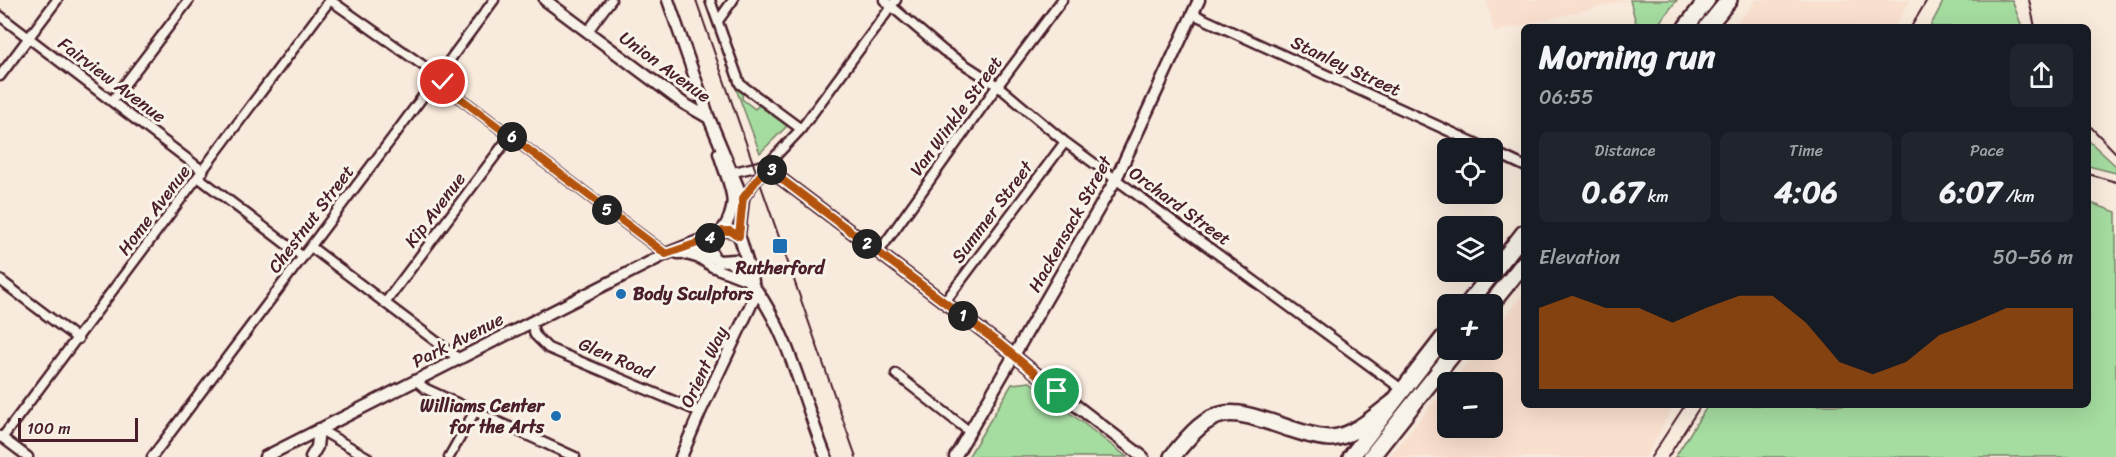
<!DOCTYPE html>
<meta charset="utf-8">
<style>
:root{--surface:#171b24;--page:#20242c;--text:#f1f3f6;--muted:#9ea1a6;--accent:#b45309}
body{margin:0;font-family:Sriracha,sans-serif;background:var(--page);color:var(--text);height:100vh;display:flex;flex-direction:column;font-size:22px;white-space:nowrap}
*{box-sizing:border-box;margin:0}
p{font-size:20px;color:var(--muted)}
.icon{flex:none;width:33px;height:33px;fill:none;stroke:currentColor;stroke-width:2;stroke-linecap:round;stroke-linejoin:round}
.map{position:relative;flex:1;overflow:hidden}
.sheet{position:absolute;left:1521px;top:24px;width:570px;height:384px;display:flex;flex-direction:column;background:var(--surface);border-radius:9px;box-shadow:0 6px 24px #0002}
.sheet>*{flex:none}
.tools{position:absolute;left:1437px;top:138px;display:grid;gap:12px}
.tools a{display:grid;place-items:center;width:66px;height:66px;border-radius:9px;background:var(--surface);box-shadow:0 6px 24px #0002;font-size:30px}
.scale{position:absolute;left:18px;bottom:15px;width:120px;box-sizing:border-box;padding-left:6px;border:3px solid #4a1f2b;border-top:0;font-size:16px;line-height:21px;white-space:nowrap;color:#4a1f2b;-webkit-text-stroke:4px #f7f3e8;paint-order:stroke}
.pin{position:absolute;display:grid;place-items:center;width:51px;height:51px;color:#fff;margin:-26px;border:3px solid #fff;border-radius:50%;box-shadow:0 2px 6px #0007}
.km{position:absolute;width:30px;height:30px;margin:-15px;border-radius:50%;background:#222;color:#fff;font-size:16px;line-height:30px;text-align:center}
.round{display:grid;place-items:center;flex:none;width:63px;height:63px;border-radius:9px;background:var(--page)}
.summary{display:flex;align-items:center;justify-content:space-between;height:102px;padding:0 18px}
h1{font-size:33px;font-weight:800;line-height:45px}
.stats{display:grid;grid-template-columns:repeat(3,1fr);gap:9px;height:102px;padding:6px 18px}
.stats div{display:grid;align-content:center;border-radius:9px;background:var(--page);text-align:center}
.stats b{font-size:30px;font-weight:800}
.stats small{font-size:16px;font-weight:400}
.stats p{font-size:16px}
.chart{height:168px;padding:12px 18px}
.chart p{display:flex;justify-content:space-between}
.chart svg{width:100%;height:108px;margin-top:6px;fill:var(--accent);opacity:.7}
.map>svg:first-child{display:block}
.built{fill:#f9dfce}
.green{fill:#a5dca0;stroke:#787e66;stroke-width:1.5}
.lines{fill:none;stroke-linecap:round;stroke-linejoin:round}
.street-casing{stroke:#4a1f2b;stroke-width:13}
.secondary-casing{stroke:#4a1f2b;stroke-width:15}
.highway-casing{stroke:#4a1f2b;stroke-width:20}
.street{stroke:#f7f3e8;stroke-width:8}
.secondary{stroke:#f7f3e8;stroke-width:10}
.highway{stroke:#f7f3e8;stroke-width:15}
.rail{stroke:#4a1f2b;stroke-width:2}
.route-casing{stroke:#fff;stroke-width:12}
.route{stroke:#b45309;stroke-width:8}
.poi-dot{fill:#1f6fb2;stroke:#f7f3e8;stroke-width:2}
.labels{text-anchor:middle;stroke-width:6;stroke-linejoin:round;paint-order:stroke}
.street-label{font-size:18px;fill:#4a1f2b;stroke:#f7f3e8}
.poi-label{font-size:18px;font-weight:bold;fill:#4a1f2b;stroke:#f7f3e8}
</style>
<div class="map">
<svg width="2116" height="457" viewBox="0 0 2116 457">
<rect width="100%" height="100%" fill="#f8eadc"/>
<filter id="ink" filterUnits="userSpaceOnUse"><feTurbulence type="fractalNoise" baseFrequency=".0167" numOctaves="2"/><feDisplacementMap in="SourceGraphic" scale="12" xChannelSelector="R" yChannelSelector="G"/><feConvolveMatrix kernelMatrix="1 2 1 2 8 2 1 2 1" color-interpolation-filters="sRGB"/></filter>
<g filter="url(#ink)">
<path class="built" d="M1487 0H1628L1494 32Z
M1756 0H1910L1894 27H1734Z
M1524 294V405H1674L1646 457H1389L1447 387 1448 428H1492V382H1451L1479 350H1492L1493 334Z"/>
<path class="green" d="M1630 0H1677L1656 27H1637Z
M1944 0H2012L2022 27H1930Z
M738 85 743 90 742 99 755 109 760 104 788 125 760 153 735 86Z
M2088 140 2116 166V173L2088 166Z
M2088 202 2116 212V457H1675L1708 405H2088Z
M1030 382 1127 457H968L1012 384Z"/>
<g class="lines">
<g class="street-casing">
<path id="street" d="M710 0 740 84 801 129
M884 0 944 51 998 86 1065 142 1403 390
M1193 14 1486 148
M0 16 203 171
M718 21 733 0
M588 31 611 0
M0 76 57 0
M112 101 189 0
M1492 151 1524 166
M734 172 768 164
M198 177 303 257
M743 199 768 164 801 129 896 0
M311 247 458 358
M878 253 993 92 1062 0
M686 255 700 259 712 267 748 281
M0 280 78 339
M385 303 510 136
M944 303 1065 142
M531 322 535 335 548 348 700 412
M896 374 970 432
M415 380 426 389 575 457
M319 429 367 457
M0 436 28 457
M2 438 330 0 438 76 452 92 666 254
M152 457 393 137 494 0
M449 457 475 411"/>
</g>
<g class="secondary-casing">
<path id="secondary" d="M545 0 683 103 709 118
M668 0 709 118 743 199 739 236
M719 153C728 185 743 201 722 231
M768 164 776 175 1001 345 1070 401 1143 457
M678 253 704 252 719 261 735 260
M713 256 710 248 712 238 722 231C731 230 738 232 741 241L753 281
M730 262C741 269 747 278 755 288 791 338 803 401 826 457
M265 457 666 254 701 240 712 238
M311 457 317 447 319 429
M681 457 700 412 757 292
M955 457 1116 179 1199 0"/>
</g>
<g class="highway-casing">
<path id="highway" d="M1686 27 1707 0
M1707 27 1729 0
M1468 304 1524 233
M1491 304 1524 263
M1172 457C1216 401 1228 408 1291 429 1303 433 1318 438 1331 438 1352 437 1376 416 1391 404
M1351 457 1448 332
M1371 457 1456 350"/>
</g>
<use href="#street" class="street"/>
<use href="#secondary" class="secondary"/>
<use href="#highway" class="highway"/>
<path class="rail" d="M696 0 856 457
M2029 0 2035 27
M1911 27 1927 0
M2088 124 2116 153
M2088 174 2116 182
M1651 457 1685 405
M1668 457 1701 405"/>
</g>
</g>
<g class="lines" filter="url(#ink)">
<g class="route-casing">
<path id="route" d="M443 82 452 92 666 254 712 238 722 231H730L739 236 743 198 768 165 776 175 1001 345 1057 391"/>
</g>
<use href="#route" class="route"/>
</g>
<g class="poi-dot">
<rect x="772" y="238" width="16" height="16" rx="3"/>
<circle cx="621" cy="294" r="6"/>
<circle cx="556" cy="416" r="6"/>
</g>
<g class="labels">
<g class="street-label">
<text transform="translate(1346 66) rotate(25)" y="6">Stanley Street</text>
<text transform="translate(665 67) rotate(36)" y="6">Union Avenue</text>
<text transform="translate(112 80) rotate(37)" y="6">Fairview Avenue</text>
<text transform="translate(956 116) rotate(-54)" y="6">Van Winkle Street</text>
<text transform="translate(1180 206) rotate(36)" y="6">Orchard Street</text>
<text transform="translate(154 210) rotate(-53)" y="6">Home Avenue</text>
<text transform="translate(435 210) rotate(-53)" y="6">Kip Avenue</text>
<text transform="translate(992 212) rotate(-53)" y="6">Summer Street</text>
<text transform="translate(311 219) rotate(-53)" y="6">Chestnut Street</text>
<text transform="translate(1070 224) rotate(-61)" y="6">Hackensack Street</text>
<text transform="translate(458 340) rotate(-27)" y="6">Park Avenue</text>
<text transform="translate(616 358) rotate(23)" y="6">Glen Road</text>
<text transform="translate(704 367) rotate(-65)" y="6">Orient Way</text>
</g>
<g class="poi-label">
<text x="780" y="274">Rutherford</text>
<text x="633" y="300" text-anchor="start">Body Sculptors</text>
<text x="544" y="412" text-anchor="end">Williams Center<tspan x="544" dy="21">for the Arts</tspan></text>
</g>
</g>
</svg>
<div class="tools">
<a><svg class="icon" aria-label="locate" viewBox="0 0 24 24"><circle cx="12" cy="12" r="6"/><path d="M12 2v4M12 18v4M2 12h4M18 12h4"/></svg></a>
<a><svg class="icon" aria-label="layers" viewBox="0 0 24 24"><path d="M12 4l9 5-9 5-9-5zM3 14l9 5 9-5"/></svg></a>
<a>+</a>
<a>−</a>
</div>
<div class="scale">100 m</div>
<div class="pin" style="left:1057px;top:391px;background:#1e9e55"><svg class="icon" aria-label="arrive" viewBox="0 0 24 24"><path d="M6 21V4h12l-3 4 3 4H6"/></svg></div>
<div class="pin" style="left:443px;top:82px;background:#d93025"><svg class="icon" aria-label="check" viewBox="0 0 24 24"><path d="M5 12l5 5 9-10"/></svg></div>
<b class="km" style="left:963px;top:316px">1</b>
<b class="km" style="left:867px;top:244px">2</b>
<b class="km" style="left:772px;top:170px">3</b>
<b class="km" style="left:710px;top:238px">4</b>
<b class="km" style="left:607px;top:210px">5</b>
<b class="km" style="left:512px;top:137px">6</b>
<section class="sheet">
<div class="summary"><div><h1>Morning run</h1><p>06:55</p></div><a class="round"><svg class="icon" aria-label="share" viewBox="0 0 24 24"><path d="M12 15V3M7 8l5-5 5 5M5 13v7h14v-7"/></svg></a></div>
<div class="stats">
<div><p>Distance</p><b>0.67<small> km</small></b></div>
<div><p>Time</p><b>4:06</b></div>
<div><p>Pace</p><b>6:07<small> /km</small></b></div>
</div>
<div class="chart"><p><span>Elevation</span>50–56 m</p>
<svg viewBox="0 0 160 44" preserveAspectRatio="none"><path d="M0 44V11L10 6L20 11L30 11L40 17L50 11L60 6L70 6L80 17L90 33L100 38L110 33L120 22L130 17L140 11L150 11L160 11V44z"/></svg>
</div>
</section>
</div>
